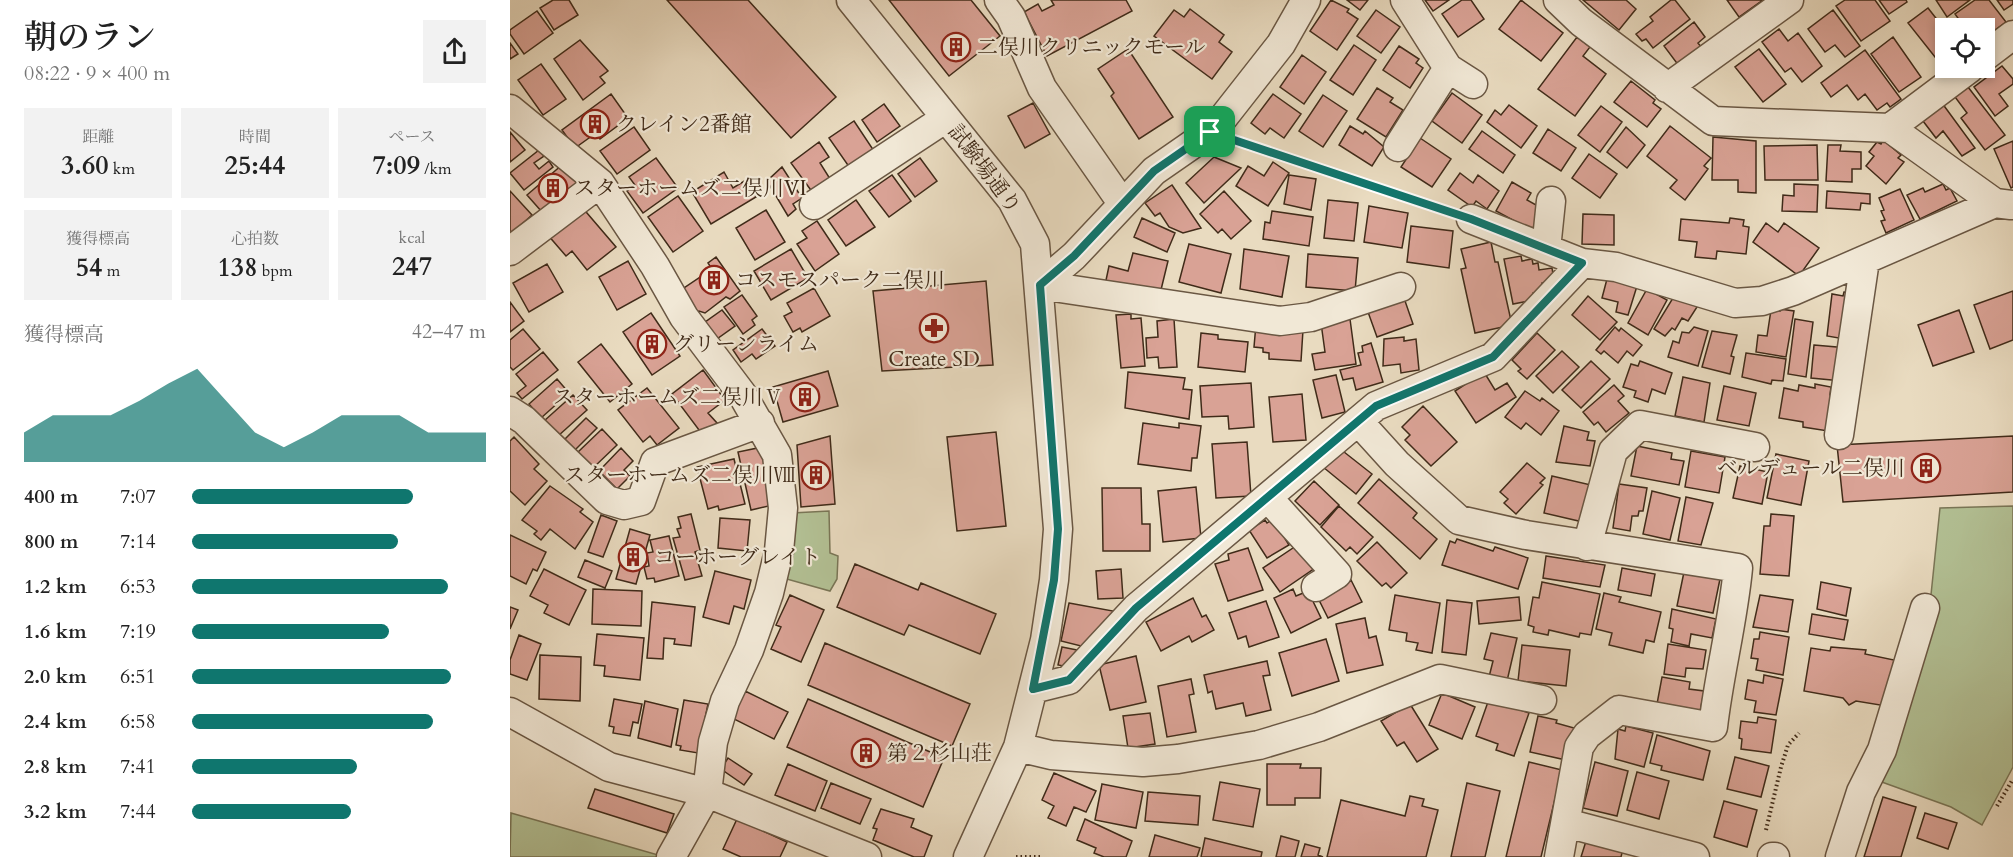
<!DOCTYPE html>
<html lang="ja">
<meta charset="utf-8">
<style>
:root{--surface:#fff;--page:#f2f2f2;--text:#222;--muted:#767676;--accent:#0f766e}
body{margin:0;font-family:Cardo,"Noto Serif JP",serif;background:var(--page);color:var(--text);height:100vh;display:flex;flex-direction:column;font-size:22px;white-space:nowrap}
*{box-sizing:border-box;margin:0}
p{font-size:20px;color:var(--muted)}
.icon{flex:none;width:33px;height:33px;fill:none;stroke:currentColor;stroke-width:2;stroke-linecap:round;stroke-linejoin:round}
.map{position:relative;flex:1;overflow:hidden}
.drawer{display:flex;flex-direction:column;background:var(--surface);width:510px}
.drawer>*{flex:none}
.tools{position:absolute;left:1425px;top:18px;display:grid;gap:12px}
.tools a{display:grid;place-items:center;width:60px;height:60px;border-radius:0px;background:var(--surface);box-shadow:0 3px 9px #0003;font-size:30px}
.pin{position:absolute;display:grid;place-items:center;width:51px;height:51px;color:#fff;margin:-26px;border-radius:12px;box-shadow:0 3px 9px #0006}
.round{display:grid;place-items:center;flex:none;width:63px;height:63px;border-radius:0px;background:var(--page)}
.overview{display:flex;align-items:center;justify-content:space-between;height:102px;padding:0 24px}
h1{font-size:33px;font-weight:600;line-height:45px}
.figures{display:grid;grid-template-columns:repeat(3,1fr);gap:9px;height:102px;padding:6px 24px}
.figures div{display:grid;align-content:center;border-radius:0px;background:var(--page);text-align:center}
.figures b{font-size:26px;font-weight:600}
.figures small{font-size:16px;font-weight:400}
.figures p{font-size:16px}
.chart{height:168px;padding:12px 24px}
.chart p{display:flex;justify-content:space-between}
.chart svg{width:100%;height:108px;margin-top:6px;fill:var(--accent);opacity:.7}
ul{padding:0 24px;list-style:none;font-size:20px}
li{display:grid;grid-template-columns:96px 72px 1fr;align-items:center;height:45px}
li i{height:15px;border-radius:8px;background:var(--accent)}
main{display:flex;flex:1;min-height:0}
.map>svg:first-child{display:block}
.green{fill:#b3c195;stroke:#7a7657;stroke-width:1.5}
.building{fill:#d9a295;stroke:#402b19;stroke-width:1.5}
.lines{fill:none;stroke-linecap:round;stroke-linejoin:round}
.minor-casing{stroke:#6a5743;stroke-width:31}
.path{stroke:#402b19;stroke-width:4;stroke-dasharray:1.5 3;stroke-linecap:butt}
.minor{stroke:#f1e8d6;stroke-width:28}
.route-casing{stroke:#fff;stroke-width:12}
.route{stroke:#0f766e;stroke-width:8}
.labels{text-anchor:middle;stroke-width:4.5;stroke-linejoin:round;paint-order:stroke}
.poi-label{font-size:21px;fill:#402b19;stroke:#f1e8d6;text-anchor:start}
.street-label{font-size:21px;fill:#402b19;stroke:#f1e8d6}
</style>
<main>
<section class="drawer">
<div class="overview"><div><h1>朝のラン</h1><p>08:22 · 9 × 400 m</p></div><a class="round"><svg class="icon" aria-label="share" viewBox="0 0 24 24"><path d="M12 15V3M7 8l5-5 5 5M5 13v7h14v-7"/></svg></a></div>
<div class="figures">
<div><p>距離</p><b>3.60<small> km</small></b></div>
<div><p>時間</p><b>25:44</b></div>
<div><p>ペース</p><b>7:09<small> /km</small></b></div>
</div>
<div class="figures">
<div><p>獲得標高</p><b>54<small> m</small></b></div>
<div><p>心拍数</p><b>138<small> bpm</small></b></div>
<div><p>kcal</p><b>247</b></div>
</div>
<div class="chart"><p><span>獲得標高</span>42–47 m</p>
<svg viewBox="0 0 160 44" preserveAspectRatio="none"><path d="M0 44V32L10 25L20 25L30 25L40 19L50 12L60 6L70 19L80 32L90 38L100 32L110 25L120 25L130 25L140 32L150 32L160 32V44z"/></svg>
</div>
<ul>
<li><b>400 m</b>7:07<i style="width:75%"></i></li>
<li><b>800 m</b>7:14<i style="width:70%"></i></li>
<li><b>1.2 km</b>6:53<i style="width:87%"></i></li>
<li><b>1.6 km</b>7:19<i style="width:67%"></i></li>
<li><b>2.0 km</b>6:51<i style="width:88%"></i></li>
<li><b>2.4 km</b>6:58<i style="width:82%"></i></li>
<li><b>2.8 km</b>7:41<i style="width:56%"></i></li>
<li><b>3.2 km</b>7:44<i style="width:54%"></i></li>
</ul>
</section>
<div class="map">
<svg width="1503" height="857" viewBox="0 0 1503 857">
<rect width="100%" height="100%" fill="#e9dbc0"/>
<filter id="stains"><feTurbulence type="fractalNoise" baseFrequency=".00333" numOctaves="4"/><feColorMatrix values="0 0 0 0 .2 0 0 0 0 .09 0 0 0 0 .02 0 0 0 .5 -.17"/></filter>
<radialGradient id="worn" r=".72"><stop offset=".6" stop-color="#630" stop-opacity="0"/><stop offset="1" stop-color="#630" stop-opacity=".3"/></radialGradient>
<path class="green" d="M1503 506V767L1472 825 1441 807 1369 781 1419 614 1430 508Z
M319 511 320 553 328 556 327 579 320 591 273 578 282 513Z
M1 813 155 857H0Z"/>
<path class="building" d="M43 0H59L68 15 44 30 30 8Z
M157 0H238L326 97 281 138Z
M379 0H461L490 36 439 76Z
M541 0H616L622 11 537 56 514 12 528 4 532 11 544 5Z
M821 0 839 9 837 12 848 19 827 50 800 31Z
M837 0H858L850 10Z
M915 0H939L923 11Z
M952 0H961L974 19 948 37 932 14Z
M1011 0 1053 33 1031 61 989 29Z
M1073 0H1116L1126 9 1109 30Z
M1161 0H1165L1180 19 1143 48 1136 39 1132 41 1126 34 1143 21 1140 17Z
M1217 0H1253L1229 17Z
M1335 0H1365L1380 21 1351 41 1326 6Z
M1369 0H1396L1397 2 1379 14Z
M1426 0H1460L1437 17Z
M1465 0H1479L1496 22 1474 38V28H1466L1462 23 1455 28 1445 14Z
M1487 0H1503V4L1494 10Z
M1418 8 1436 31V49L1425 57 1398 23Z
M680 9 714 35 709 42 722 52 702 79 644 36 664 10 674 17Z
M866 10 890 27 871 53 847 36Z
M1323 10 1350 46 1335 57 1325 45 1315 52 1298 29Z
M27 11 43 33 14 54 0 34V30Z
M1184 22 1195 37 1188 43 1192 48 1169 66 1154 46Z
M1269 29 1278 41 1288 33 1312 66 1292 82 1281 68 1275 72 1252 42Z
M1067 37 1080 47 1073 56 1096 74 1065 116 1028 89Z
M1383 37 1411 77 1389 92 1361 54Z
M70 40 98 71 90 77 95 83 73 100 44 59Z
M0 43 8 54 0 59Z
M844 45 866 60 843 95 820 80Z
M889 46 909 59 906 63 913 68 900 88 873 70Z
M618 49 663 117 629 139 601 96 604 93 588 69Z
M1249 49 1276 84 1253 102 1225 67Z
M1355 50 1391 99 1380 107 1377 103 1367 110 1355 94 1348 100 1337 85 1321 97 1311 83Z
M792 55 816 72 794 104 770 87Z
M31 64 56 99 33 115 8 80Z
M1492 66 1503 79V84L1489 94 1498 106 1485 116 1464 87Z
M1121 81 1145 100 1143 103 1151 109 1137 127 1104 102Z
M1458 87 1495 135 1475 150 1451 118 1457 113 1445 97Z
M867 88 883 98 880 102 893 110 876 137 847 119Z
M942 93 972 115 952 143 922 121Z
M101 94 118 118 90 139 86 133 65 148 52 130Z
M763 94 791 114 774 138 760 128 755 134 741 123Z
M813 95 837 111 813 147 789 131Z
M523 103 540 134 515 148 498 116Z
M1432 103 1465 148 1452 156 1433 131 1426 138 1413 121Z
M374 104 390 126 367 142 352 120Z
M999 105 1027 126 1011 148 977 122 985 110 991 115Z
M1091 106 1112 122 1090 152 1068 135Z
M344 121 366 154 342 171 319 138Z
M840 126 853 134 855 131 874 147 862 166 829 145Z
M1160 126 1201 158 1194 166 1198 169 1175 200 1160 188 1167 180 1137 156Z
M124 127 140 150 107 174 90 151Z
M1116 127 1135 145 1117 168 1097 152Z
M1038 129 1066 148 1051 171 1023 153Z
M972 131 1005 155 993 173 959 149Z
M0 132 15 150 0 162Z
M1203 137 1246 141V193L1228 192V180H1202Z
M910 138 941 159 922 187 891 167Z
M1373 140 1391 155 1388 158 1394 162 1376 184 1356 166 1364 156 1359 152 1367 142 1371 144Z
M1503 141V187L1501 188 1484 149Z
M309 142 319 157 310 163 322 182 303 193 281 163Z
M1307 145 1308 180H1255L1254 146Z
M1318 145H1331L1330 151 1351 152V169H1342V182L1316 181Z
M29 150 34 156 24 163 29 169 39 161 43 167 14 190 0 173Z
M1079 154 1107 174 1090 198 1062 178Z
M704 157 731 168 694 203 676 183Z
M146 158 168 188 133 213 117 191 125 185 119 177Z
M410 158 427 181 405 197 388 174Z
M763 162 779 173 758 206 726 186 738 166 754 176Z
M53 164 69 182 32 212 17 195Z
M272 167 292 198 283 204 286 209 278 216 257 181Z
M214 172 223 188 236 180 246 197 201 224 182 192Z
M950 173 963 183 968 175 989 191 977 209 966 201 962 207 938 190Z
M382 175 401 201 379 217 359 191Z
M779 175 806 179 801 210 774 204Z
M1002 182 1021 193 1017 200 1035 210 1023 231 986 211Z
M1284 184 1308 185 1307 212 1272 211 1273 195 1284 196Z
M1433 184 1436 190 1440 188 1447 201 1410 219 1397 195 1413 188 1415 192Z
M662 185 691 228 673 233 659 227 650 213 645 216 635 203Z
M1390 189 1404 220 1376 233 1371 221 1375 220 1371 211 1374 210 1369 198Z
M0 191 22 215 0 235Z
M714 191 741 221 721 239 712 229 708 233 690 214Z
M1317 191 1360 194V204L1351 203 1350 210 1316 208Z
M168 196 193 231 163 252 138 217Z
M346 200 365 227 336 246 318 220Z
M818 200 848 203 844 241 814 238Z
M71 206 106 247 77 270 62 251 56 256 37 234Z
M859 206 898 213 892 248 854 242Z
M256 210 275 242 245 260 226 228Z
M762 211 803 217 799 246 753 239 755 222 760 223Z
M1073 214 1104 215V245L1072 244Z
M632 218 665 233 657 252 624 237Z
M1220 218 1234 220 1233 226 1239 227 1236 254 1207 251 1206 259 1185 257 1187 242 1169 240 1171 219 1219 223Z
M307 221 329 254 305 271 287 244 297 238 292 231Z
M1256 223 1268 232 1274 223 1309 248 1289 276 1243 242Z
M901 226 943 231 939 268 897 262Z
M981 242 985 262H988L1002 325 965 333 951 269 956 268 951 249Z
M679 244 721 254 711 293 669 282Z
M281 249 298 278 261 300 244 271Z
M734 249 779 256 772 297 730 289Z
M623 253 658 261 649 298 595 285 599 266 618 271Z
M798 254 848 258 845 291 796 287Z
M1011 256 1012 261 1022 259 1023 264 1028 263 1029 270 1042 268 1044 281 1032 283 1034 291 1023 293 1024 300 1003 304 994 259Z
M206 257 230 291 220 299 216 297 195 313 189 311 184 315 168 292 202 269 198 263Z
M118 261 136 294 107 310 89 277Z
M37 264 53 292 19 312 3 283Z
M1097 279 1127 286 1118 315 1106 312 1108 302 1092 298Z
M476 281 483 365 372 371 363 291Z
M304 288 320 316 292 332 290 328 283 332 274 316 282 312 277 303Z
M1137 289 1157 300 1138 335 1118 323Z
M1503 291V340L1480 349 1464 305Z
M1334 292 1346 294 1340 340 1317 336 1322 294 1333 296Z
M1166 293 1187 307 1178 321 1172 318 1165 330 1162 328 1155 336 1144 329Z
M232 295 247 316 242 320 245 325 233 334 214 307Z
M1078 296 1107 322 1090 340 1062 315Z
M894 298 903 324 867 337 858 312Z
M0 302 14 321 0 332Z
M1270 309 1284 311 1276 357 1246 352 1248 335 1257 336 1261 310 1270 311Z
M212 310 225 326 204 341 191 325Z
M1449 310 1464 352 1423 366 1408 325Z
M141 313 170 356 142 375 113 332Z
M621 314V319L631 318 635 366 611 368 606 315Z
M664 319 667 367 649 368 648 357 637 358 636 338 648 337 647 321Z
M840 319 846 364 805 370 802 354 815 352 811 323Z
M1285 319 1303 322 1296 377 1278 374Z
M746 324 793 330 791 361 759 359V353L753 352V348L744 347Z
M1105 327 1109 331 1111 328 1132 345 1123 356 1117 351 1108 363 1094 351 1091 354 1086 350Z
M1184 327 1198 331 1188 366 1158 357 1163 341 1169 343 1172 332 1179 333Z
M13 329 30 349 3 370 0 367V340Z
M252 329 265 346 246 359 242 354 231 362 223 350Z
M1202 331 1227 335 1221 356 1224 357 1220 374 1192 367Z
M691 333 708 335V339L738 342 735 372 688 367Z
M1027 333 1045 350 1017 379 1008 371 1011 369 1002 360Z
M894 337V341L906 339 909 370 891 373 890 364 873 366 874 339Z
M861 343 873 382 846 390 843 378 833 380 830 370 851 365 848 353 853 352 852 346Z
M91 344 122 384 100 402 68 362Z
M1304 345 1338 348 1332 381 1301 378Z
M1052 351 1069 367 1043 393 1026 376Z
M33 352 48 370 12 399 7 393 16 386 6 374Z
M1236 353 1276 359 1273 381 1262 380 1261 384 1232 377Z
M1081 361 1100 379 1071 408 1052 390Z
M1130 361 1162 373 1155 394 1142 389 1138 402 1124 397 1126 391 1113 387 1121 364 1128 366Z
M193 370 215 400 198 413 207 423 192 434 162 394Z
M318 371 328 406 273 422 263 387Z
M618 372 675 378 673 389 682 390 679 419 615 408Z
M974 372 985 390 997 383 1006 397 966 423 945 391Z
M826 375 835 412 812 418 803 380Z
M1173 377 1200 383 1194 422 1165 416Z
M47 379 59 393 31 418 19 404Z
M741 383 744 427 719 429 718 416 692 417 690 386Z
M1305 384 1321 387 1320 395 1324 396 1318 431 1293 427V422L1269 418 1274 388 1288 391 1289 385 1305 388Z
M1104 385 1114 396 1108 401 1119 413 1096 432 1088 422 1084 425 1073 412Z
M1214 386 1246 393 1239 426 1207 420Z
M137 388 169 428 147 445 140 436 133 442 108 410Z
M1015 391 1030 401 1032 398 1049 411 1031 435 1016 423 1011 429 995 417Z
M792 394 796 440 763 442 759 397Z
M63 395 77 410 48 436 34 421Z
M913 406 947 442 921 466 895 440 900 435 892 427Z
M76 418 87 428 63 452 53 441Z
M633 423 669 428V423L691 426 687 458H682L681 471 628 464Z
M1054 426 1079 432 1077 440 1085 441 1080 466 1046 462Z
M92 429 107 445 82 469 67 453Z
M486 432 496 526 447 531 437 437Z
M320 436 325 504 291 507 287 445Z
M1503 436V492L1333 502 1327 445Z
M4 437 29 464 24 469 37 481 15 505 0 491V441Z
M737 442 741 496 706 498 702 444Z
M257 446 263 505 241 510 228 452Z
M1127 446 1162 453 1161 459 1174 461 1169 485 1121 476Z
M111 448 123 461 114 470 120 476 107 489 89 471Z
M829 448 862 474 846 494 813 467Z
M1181 451 1215 457 1209 493 1175 487Z
M1266 454 1299 461 1291 505 1257 498Z
M224 459 235 504 209 510 208 506 198 509 187 467Z
M1017 463 1035 478 1030 483 1033 485 1006 514 994 503 998 499 990 492Z
M1230 466 1258 472 1252 504 1223 498Z
M1042 476 1081 485 1073 522 1034 513Z
M869 479 907 513 903 518 927 539 910 559 848 503Z
M804 481 829 505 810 525 785 501Z
M1109 484 1137 488 1133 511H1129L1128 516H1122L1120 531 1103 528Z
M40 486 73 509 70 512 83 522 65 549 40 529 31 540 24 534 27 531 12 520Z
M686 487 691 538 653 542 648 491Z
M592 488H631L632 524H640V551H593Z
M1142 491 1170 498 1160 540 1133 534Z
M1176 497 1203 503 1191 545 1168 541Z
M829 506 863 537 847 554 840 547 836 551 811 527Z
M181 514 190 550 185 552 192 576 175 580 163 538 170 537 167 529 171 528 168 517Z
M1261 514 1284 516 1279 576 1250 574 1254 526H1260Z
M91 515 107 521 93 557 78 552Z
M210 518 240 520 237 551 208 548Z
M763 519 779 545 757 558 739 530 755 520 757 523Z
M120 529 140 535 126 584 106 579Z
M0 535 36 552 27 571 23 569 16 584 0 576Z
M159 536 169 576 145 582 144 578 137 579 134 567 139 566 137 553 143 552 140 540Z
M947 539 983 551 985 547 1018 558 1008 589 932 565 940 541 945 543Z
M867 542 897 573 881 588 876 583 872 586 847 561Z
M789 544 805 568 770 592 753 568Z
M738 548 753 590 718 601 705 564 719 560 718 554Z
M1036 556 1095 565 1090 587 1033 578Z
M75 560 102 571 95 588 68 577Z
M345 564 408 590 411 583 486 614 470 654 399 625 394 635 327 607Z
M1112 568 1145 574 1141 596 1108 590Z
M34 569 76 590 59 625 34 613 38 605 20 596Z
M611 569 613 598 588 599 586 571Z
M205 571 241 580 234 609 224 606 219 624 193 617Z
M1174 572 1210 579 1203 613 1167 606Z
M841 580 852 602 818 618 807 596Z
M1032 582 1090 594 1081 635 1070 633 1069 637 1039 630 1038 635 1023 632 1024 627 1018 625 1023 597 1029 598Z
M1311 582 1341 588 1336 616 1307 609Z
M83 589 132 591 131 626 82 624Z
M783 589 786 596 798 591 811 618 781 633 764 598Z
M1094 593 1111 597 1109 602 1151 612 1144 642 1136 640 1133 653 1099 645 1102 633 1086 629Z
M280 595 314 610 291 662 261 649 271 627 266 625Z
M885 595 930 603 922 653 906 650 908 643 896 641 897 633 879 630Z
M1250 595 1283 600 1278 632 1243 627Z
M1009 597 1011 620 969 624 967 601Z
M683 598 692 617 696 615 704 630 682 642 679 636 651 651 636 622Z
M937 600 962 603 956 655 932 652Z
M756 601 769 637 739 647 736 636 728 639 719 613Z
M142 602 185 607 181 646 164 644 165 639 154 638 153 659 137 658Z
M559 603 603 611 599 630 579 648 551 641Z
M0 607 8 610 0 629Z
M1162 609 1206 619 1202 638 1181 634 1179 646 1161 642 1163 629 1159 628Z
M1302 614 1338 620 1334 640 1299 634Z
M855 618 859 638 866 636 873 665 837 673 826 624Z
M1250 632 1279 637 1273 675 1246 670 1248 659 1241 658 1244 639H1249Z
M981 633 1007 638 997 681 979 677 983 661 974 659Z
M87 634 134 638 130 680 94 676 95 666 84 665Z
M9 635 31 644 17 680 0 674V660Z
M816 639 829 681 782 696 769 653Z
M315 643 460 704 442 746 298 685Z
M1158 644 1196 650 1193 669 1176 668 1175 677 1154 674Z
M1012 645 1060 650 1056 686 1008 681Z
M552 647 572 651 559 667 548 665Z
M1321 647 1356 650 1355 654 1384 660 1376 706 1346 701 1339 705 1333 698 1294 691 1301 648 1320 651Z
M30 655 71 657 70 701 29 699Z
M626 656 636 702 600 710 589 665Z
M757 661 760 675 753 676 761 710 736 716 733 703 706 709 702 691 698 693 694 675Z
M1254 675 1273 679 1266 715 1244 712 1246 701 1235 699 1238 680 1253 683Z
M1152 677 1180 682 1179 689 1194 691 1190 712 1147 704Z
M681 679 684 694 679 695 686 732 657 737 648 686Z
M235 691 278 712 264 739 222 718Z
M932 693 965 707 952 739 919 725Z
M104 699 132 704 128 723 123 722 120 736 103 733 104 727 99 726Z
M298 699 434 758 413 807 277 747Z
M979 699 1019 713 1004 756 986 750 988 744 966 736Z
M174 700 198 704 188 753 170 750 171 746 166 745Z
M135 701 168 709 161 747 128 738Z
M900 704 928 749 907 762 894 742 887 746 871 721Z
M640 713 645 744 618 748 613 716Z
M1028 716 1047 720 1046 723 1064 728 1056 760 1020 752Z
M1248 717 1266 720 1261 753 1231 749 1232 739 1229 738 1231 721 1247 723Z
M1116 726 1143 733 1134 767 1105 759 1108 729 1115 731Z
M1147 735 1200 751 1193 780 1151 770 1152 766 1140 763Z
M1225 757 1259 766 1251 797 1217 789Z
M218 758 242 774 234 785 211 769Z
M1019 762 1052 770 1031 857H996Z
M1085 762 1118 771 1107 816 1073 808Z
M278 764 317 781 305 811 265 795Z
M757 764H791L790 768H811L810 798H785V805H757Z
M1127 772 1159 781 1149 819 1117 810Z
M544 773 586 791 576 812 564 807 556 826 538 818 544 806 532 800Z
M710 782 750 789 743 827 703 820Z
M321 783 361 799 350 824 311 808Z
M957 783 990 791 975 857H941Z
M592 784 633 792 626 828 585 820Z
M85 789 164 814 157 833 78 808Z
M638 792 690 796 688 825 635 821Z
M900 796 914 799 912 806 928 810 916 857H817L831 800 895 816Z
M1373 797 1406 807 1391 857H1354Z
M1214 801 1247 810 1237 847 1204 837Z
M371 809 404 819 401 827 422 836 414 857H404L363 840 367 829 363 828Z
M1415 813 1447 823 1438 849 1407 838Z
M227 819 277 842 270 857H231L213 849Z
M575 819 622 841 616 857H594L584 853 586 848 567 840Z
M645 835 690 848 687 857H639Z
M771 836 789 841 785 857H766Z
M695 838 752 852 751 857H691Z
M1077 838 1113 849 1111 857H1071Z
M795 844 810 848 808 855 813 857H791Z"/>
<g class="lines">
<g class="minor-casing">
<path id="minor" d="M341 0 502 200 525 244 548 529 544 580 535 640 508 747 458 857
M489 0 501 17 532 88 612 203
M895 0 938 68 963 84
M1048 0 1071 22 1203 121 1380 128 1485 203 1501 205
M1474 57 1503 35
M1157 88 1279 0
M0 109 90 183 145 266 174 317 232 394 267 455 273 508 269 551 259 593 239 650 215 701 203 742 197 793 161 857
M1380 128 1460 68
M888 147 938 68
M304 205 436 118
M961 219 1072 263
M1036 249 1041 201
M0 251 90 183
M530 285 564 256 644 171 693 137 709 123 771 44 796 0
M530 285 770 321 801 317 891 287
M0 411 14 420 97 500 114 505 131 501 145 462 250 423
M848 421 887 464 949 520 1016 535 1228 568C1223 622 1209 674 1203 727L1109 710 1077 735 1069 747 1049 857
M1329 435 1355 260
M759 499 827 574 806 587
M1077 546 1103 451 1130 425 1245 447
M523 689 559 680 626 608 866 406 983 357 1072 263 1106 267 1225 303 1252 301 1283 291 1485 203
M0 712 99 767 197 793 357 857
M508 747 541 755 633 762 668 759 749 745 809 727 930 679 1032 700
M1056 823 1185 857
M1262 857H1265
M1330 857 1351 792 1372 750 1415 608"/>
</g>
<path class="path" d="M729 141 935 211
M1487 806 1503 779
M1256 830 1271 767 1278 745 1289 733
M506 857H532"/>
<use href="#minor" class="minor"/>
</g>
<g class="lines">
<g class="route-casing">
<path id="route" d="M700 132 961 219 1072 263 983 357 866 406 626 608 559 680 523 689 544 580 548 529 530 285 564 256 644 171Z"/>
</g>
<use href="#route" class="route"/>
</g>
<defs>
<g id="building-ring" transform="scale(1.5)"><circle r="9.5" fill="#f1e8d6" stroke="#8f2418" stroke-width="1.5"/><path d="M-4-6H4V6H1V3H-1V6H-4ZM-2.5-4.3h1.7v1.8h-1.7ZM.8-4.3h1.7v1.8H.8ZM-2.5-1h1.7V.8h-1.7ZM.8-1h1.7V.8H.8Z" fill="#8f2418"/></g>
<g id="pharmacy-ring" transform="scale(1.5)"><circle r="9.5" fill="#f1e8d6" stroke="#8f2418" stroke-width="1.5"/><path d="M-2-6h4v4h4v4h-4v4h-4v-4h-4v-4h4Z" fill="#8f2418"/></g>
</defs>
<g fill-rule="evenodd">
<use href="#building-ring" x="446" y="47"/>
<use href="#building-ring" x="85" y="124"/>
<use href="#building-ring" x="43" y="188"/>
<use href="#building-ring" x="204" y="280"/>
<use href="#pharmacy-ring" x="424" y="328"/>
<use href="#building-ring" x="142" y="344"/>
<use href="#building-ring" x="295" y="397"/>
<use href="#building-ring" x="1416" y="468"/>
<use href="#building-ring" x="306" y="475"/>
<use href="#building-ring" x="123" y="557"/>
<use href="#building-ring" x="356" y="753"/>
</g>
<g class="labels">
<g class="poi-label">
<text x="467" y="54">二俣川クリニックモール</text>
<text x="106" y="131">クレイン2番館</text>
<text x="64" y="195">スターホームズ二俣川VI</text>
<text x="225" y="287">コスモスパーク二俣川</text>
<text x="163" y="351">グリーンライム</text>
<text x="424" y="366" text-anchor="middle">Create SD</text>
<text x="274" y="404" text-anchor="end">スターホームズ二俣川Ⅴ</text>
<text x="1395" y="475" text-anchor="end">ベルデュール二俣川</text>
<text x="285" y="482" text-anchor="end">スターホームズ二俣川Ⅷ</text>
<text x="144" y="564">コーホーグレイト</text>
<text x="377" y="760">第２杉山荘</text>
</g>
<g class="street-label">
<text transform="translate(475 169) rotate(53)" y="7">試験場通り</text>
</g>
</g>
<rect width="100%" height="100%" filter="url(#stains)"/>
<rect width="100%" height="100%" fill="url(#worn)"/>
</svg>
<div class="tools">
<a><svg class="icon" aria-label="locate" viewBox="0 0 24 24"><circle cx="12" cy="12" r="6"/><path d="M12 2v4M12 18v4M2 12h4M18 12h4"/></svg></a>
</div>
<div class="pin" style="left:700px;top:132px;background:#1e9e55"><svg class="icon" aria-label="arrive" viewBox="0 0 24 24"><path d="M6 21V4h12l-3 4 3 4H6"/></svg></div>
</div>
</main>
